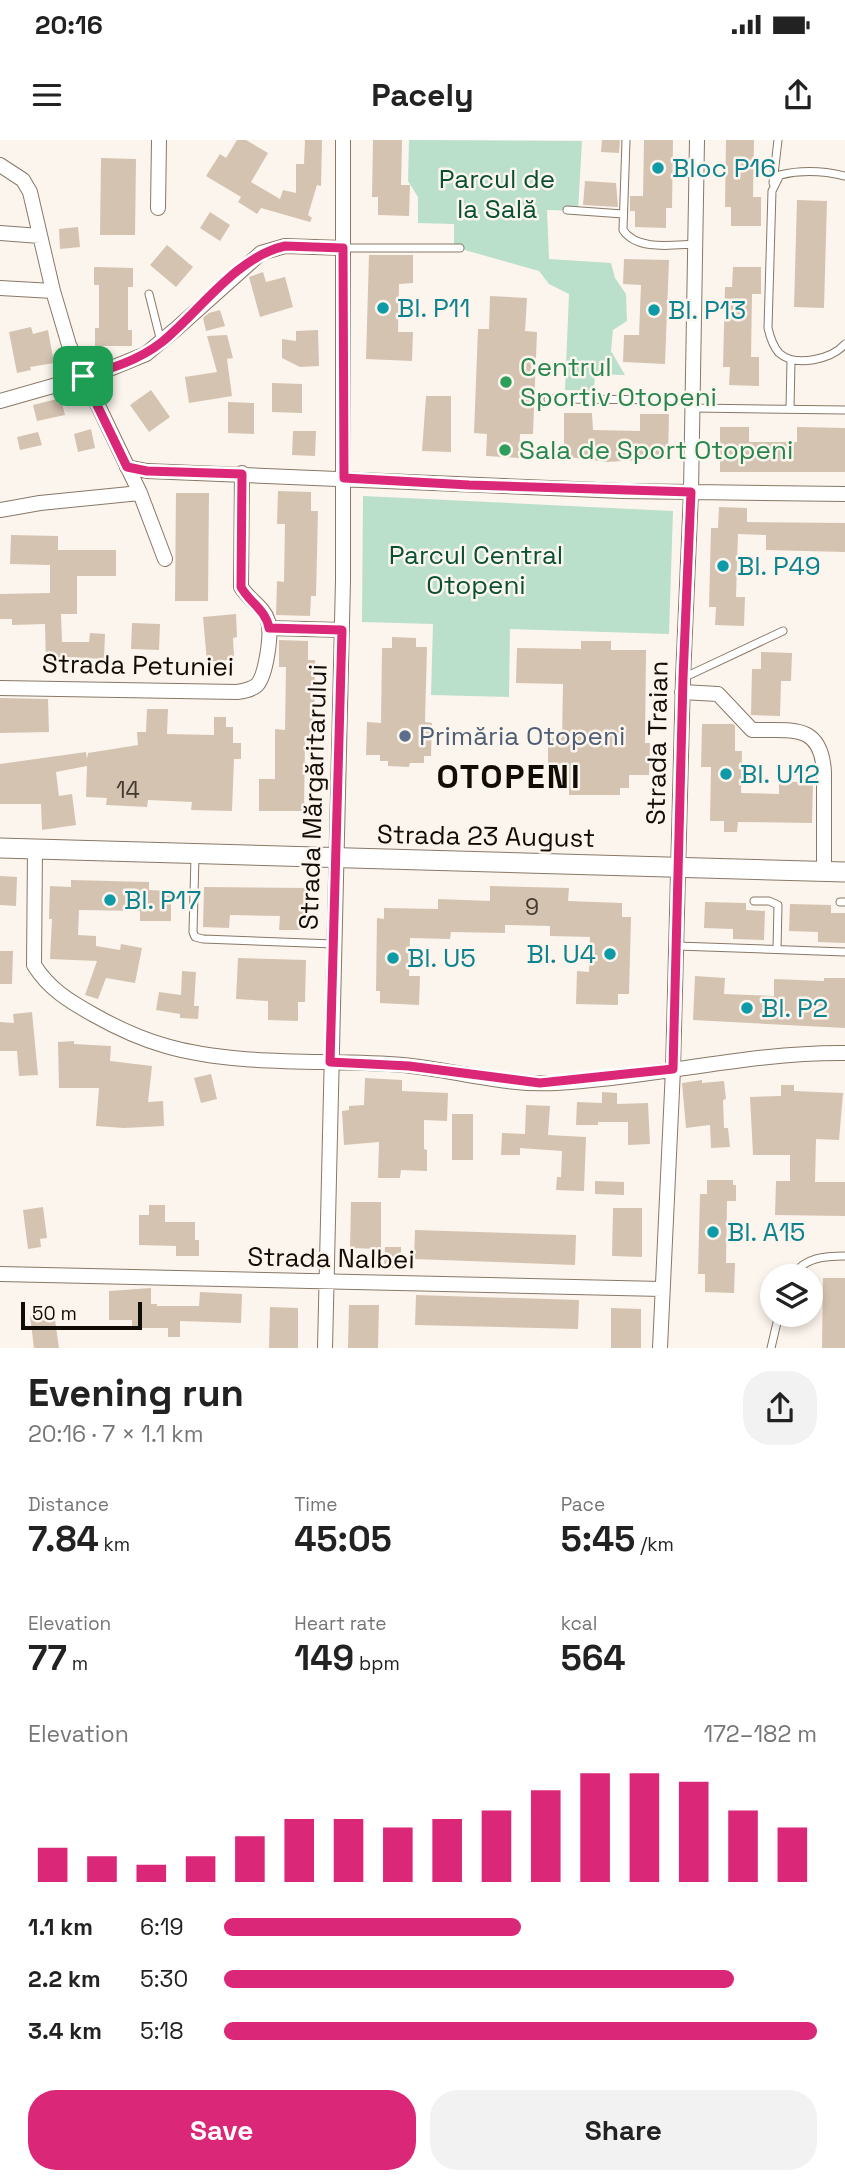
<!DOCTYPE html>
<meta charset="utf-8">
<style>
:root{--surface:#fff;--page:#f2f2f2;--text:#222;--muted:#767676;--accent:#db2777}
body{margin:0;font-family:"Space Grotesk",sans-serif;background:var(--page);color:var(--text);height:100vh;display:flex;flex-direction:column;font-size:26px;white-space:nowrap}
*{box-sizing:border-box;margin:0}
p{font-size:23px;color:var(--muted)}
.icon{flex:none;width:38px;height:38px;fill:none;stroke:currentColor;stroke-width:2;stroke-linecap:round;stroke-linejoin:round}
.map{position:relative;height:1208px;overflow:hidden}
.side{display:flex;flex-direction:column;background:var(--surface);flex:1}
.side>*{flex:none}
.tools{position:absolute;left:760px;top:1124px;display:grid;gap:14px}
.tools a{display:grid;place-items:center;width:63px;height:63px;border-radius:50%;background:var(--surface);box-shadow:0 4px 10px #0003;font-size:35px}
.scale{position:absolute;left:21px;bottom:18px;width:121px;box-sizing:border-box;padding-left:7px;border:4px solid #120c06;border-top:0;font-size:19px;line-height:24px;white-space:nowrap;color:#120c06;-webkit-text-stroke:5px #fcf5ed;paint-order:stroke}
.pin{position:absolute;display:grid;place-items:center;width:60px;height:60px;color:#fff;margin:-30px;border-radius:14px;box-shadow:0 4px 10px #0006}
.round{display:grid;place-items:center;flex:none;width:74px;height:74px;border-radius:28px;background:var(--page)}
.head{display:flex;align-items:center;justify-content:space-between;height:119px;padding:0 28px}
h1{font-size:38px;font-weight:700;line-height:52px}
.stats{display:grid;grid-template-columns:repeat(3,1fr);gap:10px;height:119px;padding:7px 28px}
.stats div{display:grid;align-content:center}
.stats b{font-size:35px;font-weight:700}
.stats small{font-size:19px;font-weight:400}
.stats p{font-size:19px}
.chart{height:196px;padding:14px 28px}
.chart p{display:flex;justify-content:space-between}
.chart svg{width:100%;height:126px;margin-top:7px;stroke:var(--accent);stroke-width:6}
.cta{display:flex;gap:14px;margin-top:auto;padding:14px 28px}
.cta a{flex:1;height:80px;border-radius:28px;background:var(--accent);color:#fff;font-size:28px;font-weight:700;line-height:80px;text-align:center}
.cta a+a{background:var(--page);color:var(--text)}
ul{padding:0 28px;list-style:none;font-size:23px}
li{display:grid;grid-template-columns:112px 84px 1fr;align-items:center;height:52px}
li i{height:18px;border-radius:9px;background:var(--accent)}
.status{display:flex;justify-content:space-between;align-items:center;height:49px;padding:0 35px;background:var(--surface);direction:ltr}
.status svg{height:19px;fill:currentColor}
header{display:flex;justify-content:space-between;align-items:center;height:91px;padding:0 28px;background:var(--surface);font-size:32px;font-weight:700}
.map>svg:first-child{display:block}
.green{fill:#badfcb}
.building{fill:#d5c3b1}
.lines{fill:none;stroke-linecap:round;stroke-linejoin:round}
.lane-casing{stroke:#887867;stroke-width:9}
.street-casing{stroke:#887867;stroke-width:16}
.secondary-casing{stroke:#887867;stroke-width:21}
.lane{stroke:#fff;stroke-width:7}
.street{stroke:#fff;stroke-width:14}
.secondary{stroke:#fff;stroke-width:19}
.route-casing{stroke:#fff;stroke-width:14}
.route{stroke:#db2777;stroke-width:9}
.culture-dot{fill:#0f9aa8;stroke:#fcf5ed;stroke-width:2.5}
.leisure-dot{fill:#2e9e5b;stroke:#fcf5ed;stroke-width:2.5}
.service-dot{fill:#5c6f8a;stroke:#fcf5ed;stroke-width:2.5}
.labels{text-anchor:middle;stroke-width:5;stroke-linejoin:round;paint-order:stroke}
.number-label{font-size:23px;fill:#433a31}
.culture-label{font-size:26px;fill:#0d838f;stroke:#fcf5ed;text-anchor:start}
.park-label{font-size:26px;fill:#075035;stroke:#fcf5ed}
.leisure-label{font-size:26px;fill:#27864d;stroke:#fcf5ed;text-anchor:start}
.street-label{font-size:26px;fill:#120c06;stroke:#fcf5ed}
.service-label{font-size:26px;fill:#4e5e75;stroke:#fcf5ed;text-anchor:start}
.district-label{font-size:33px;font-weight:bold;letter-spacing:2px;fill:#120c06;stroke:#fcf5ed}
</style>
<div class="status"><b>20:16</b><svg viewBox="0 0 49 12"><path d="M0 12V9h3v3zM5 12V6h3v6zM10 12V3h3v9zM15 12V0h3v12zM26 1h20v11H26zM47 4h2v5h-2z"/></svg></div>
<header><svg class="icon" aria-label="menu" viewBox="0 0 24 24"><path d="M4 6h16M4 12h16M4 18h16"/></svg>Pacely<svg class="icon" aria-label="share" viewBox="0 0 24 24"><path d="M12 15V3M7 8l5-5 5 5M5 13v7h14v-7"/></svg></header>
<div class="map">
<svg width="845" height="1208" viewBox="0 0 845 1208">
<rect width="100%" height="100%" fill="#fcf5ed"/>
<path class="green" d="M409 0 582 1 578 71 547 70 549 119 611 123 615 138 626 154 627 181 613 190 611 211 625 235 595 234 594 251 565 250 569 154 549 144 539 131 454 107V84L418 83V57L408 41Z
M363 356 673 371 669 494 510 489 509 557 431 555 433 484 362 482Z"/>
<path class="building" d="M237 0H246L268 13 251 42 280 59 283 50 296 53V24H304L305 0H322L321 46 317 45 308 75 312 78 310 82 261 68 257 74 238 62 241 57 206 36 220 14 226 18Z
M373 0H402L401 45H410L409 76 378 75V57H372Z
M602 0H620L619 13 601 12Z
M644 0H673L672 68H666V88L635 87V71H630V56H643Z
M726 0H754L753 57H761V86H731V67H725Z
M101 18 136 19 135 95H100Z
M585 41 616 43 618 67 583 65Z
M797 60 827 61 824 168 794 167Z
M210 72 230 85 220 101 200 88Z
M78 87 80 107 60 109 59 89Z
M167 105 193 127 176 147 150 125Z
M369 115H413V143L399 144 398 192H413L412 221 366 219Z
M624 119 669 120 665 224 623 222 624 195H639L641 145 623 144Z
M94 127 133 128V147H128V190H132V206H95V188H99V145H94Z
M733 127H761V154H752L751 217H759V246L729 245 730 227H723L725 147H732Z
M263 132 266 142 285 137 293 167 260 177 249 137Z
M490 156 527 158 525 191 537 192 533 294H520L519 318 486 316 487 294 474 293 478 189H489Z
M220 170 225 186 206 191 203 178 209 173Z
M31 187 33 194 48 190 54 223 30 227 31 230 17 233 9 192Z
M318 190 319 226 300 227 282 218V199L296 201V191Z
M227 195 233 218 227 219 232 256 189 263 185 237 217 232 207 196Z
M272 243 302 244V273L272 272Z
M151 250 170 277 149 292 130 265Z
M426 256H451V312L422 311Z
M57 259 58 264 62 263 65 275 37 281 33 265Z
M228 262 254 263V294L228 293Z
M564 273H592L593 290 640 291V274H669L668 318 608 322 568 317 564 314Z
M720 287H749V302H797V287L845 288V332H720Z
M91 289 95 308 78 312 74 294Z
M293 291H316L315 316 292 315Z
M38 292 42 305 20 310 17 297Z
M278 351 311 352V371H318L316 456H311L310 476 276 475 277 441 284 442 285 384H277Z
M176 353H209L208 461H175Z
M719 367 747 368V382L845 383V412L766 410V395L738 394 736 457H745L744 486 715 485 716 467H709L711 388H718Z
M11 395 58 396V410H116V436H77V474H61L62 502H89L90 493 105 494 104 519 66 517V524H46L45 484 12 485V479H0V454L50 453V425L10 424Z
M236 474 237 497 233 498 234 517 228 520 207 522 203 477Z
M132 483 160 484 159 510 131 509Z
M392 497 416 498V507H427L425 582 432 583 431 616H424V623H410L409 627 388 626V621H380V615H366L367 582 381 583 382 508H392Z
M279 500 308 501V520H315L314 601H305L304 671H259V639H275V589L285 590 286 527H279Z
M581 501H611V510H646L645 603H650L649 635H629V648H620V655H569V646H560V632H548V598H562L563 544 516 543 517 508 581 509Z
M761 512 792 513 791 541H781L780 576 751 575 752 529H761Z
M0 558 48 559 49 592 0 593Z
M147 569H168L167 594 214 595V577H226V587H233V603H241V619H234L232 671 191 670 192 662 148 660 147 667 106 665 107 658 86 657 87 626 56 632 59 656 72 654 76 685 42 690 41 664H0V624L86 612 87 619 88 613 138 605 137 592H146Z
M702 584H733L735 586V611H742L741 653 779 654V642H813L812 683 738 682 737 692H724V681H710L711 627H701Z
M0 736 17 737 16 766 0 765Z
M71 740 149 742V750L171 751V781H140V771L79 770 78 795 96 796V806L120 810 121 804 142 808 135 843 106 838 98 859 85 855 97 821 50 819 52 779H49L50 746 71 747Z
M490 746 569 748 568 761 622 763V777H631L629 854H618V865L576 864 577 831 589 832 590 797 550 796V786L505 785V793L451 792 450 799 410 798 409 836H420L419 865 380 863V851H376L377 778 384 779V768L438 769V759L490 761Z
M204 747 306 748 305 790H279L280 776 230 775 229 788 203 787Z
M705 762 746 763V770L765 771 764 800 733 799V789L704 788Z
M790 764 831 765V773H845V803L818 802V792L789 791Z
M0 811H13L12 844H0Z
M238 818 306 820 305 862H298V881L268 880V861L236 859Z
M182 831 196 832 194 866H199L198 879 180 878V874L156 870 159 852 181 855Z
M695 836 725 838 724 854 774 856V839L824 841V838H845V888L693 880Z
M32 872 38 935 19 936 17 911H0V882L14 883 13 874Z
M74 901V904L111 906 110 921 152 926 148 962 163 961 164 986 124 988 96 986 99 948H59L58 902Z
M211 934 217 959 201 963 194 938Z
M365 938 402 940V951L448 953 447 981 424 980V1009L427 1010V1031L401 1030 400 1038H378L379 1002 344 1005 342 971 349 970V966L364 965Z
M702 940V943L724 941 726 959 723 960 724 988H728L730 1007 711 1008 710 985 686 988 682 943Z
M781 945H794V951L843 953 839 1000 816 999 815 1042H845V1076L775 1075 776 1041H790V1015H753L750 957 781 956Z
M602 952 617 953V964L648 963 650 1004 628 1005V982H598V985H576L577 962 602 963Z
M526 965 550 966 548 995 586 997 584 1051 556 1050 557 1037H561L562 1011 520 1008V1015H501L502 993 525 994Z
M452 974H473V1020H452Z
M707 1040H733V1045H736V1061H727L726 1123H735L734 1153 705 1152V1134H698L700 1054H707Z
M595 1041 624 1042V1055L595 1054Z
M351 1062H381V1109L350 1108Z
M149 1065H165V1082H195V1100H199V1116H176V1106L139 1105V1075H149Z
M43 1067 47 1098 40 1099 41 1107 28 1109 23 1070Z
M613 1068H642V1117L612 1116Z
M415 1090 576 1095 575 1125 414 1119Z
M385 1107H401V1128H384Z
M823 1138H845V1208H822Z
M151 1148V1164H157V1166H199L200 1152 242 1154 241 1183 180 1181V1197H168V1188H132V1180H109V1151Z
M416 1155 579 1160 578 1189 415 1185Z
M349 1165H379L378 1208H348Z
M270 1167 298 1168V1208H269Z
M611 1168 641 1169V1208H611Z
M46 1173 47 1181 55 1180 59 1208H34L30 1176Z"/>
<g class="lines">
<g class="lane-casing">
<path id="lane" d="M626 0 623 90C637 111 672 105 695 104
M845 36C824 31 801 30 780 35L772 51 768 188C770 197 773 206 779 213 796 228 832 219 845 204
M773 43 778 0
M567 70 623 74
M343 108H460
M149 154 161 202
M548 259 693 260
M693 268 845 270
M790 269 791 220
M683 538 783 491
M195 716 193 792 195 797 203 799 334 804
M754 761H769L778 765 777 809
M840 762H845
M677 806 845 812
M793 1136C804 1117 826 1116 845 1116
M771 1208 779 1174"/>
</g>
<g class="street-casing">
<path id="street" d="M0 25 23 40 30 52 53 151 69 205 140 353 165 419
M158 68 159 0
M0 93 40 96
M0 148 53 151
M0 261 102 232 146 214 176 189 261 113 285 106 343 108
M127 327 147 331 622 351 845 354
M0 370 40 363 140 353
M269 488 342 490
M0 548 237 552C244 551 251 550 257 545 266 535 272 494 268 481 264 467 248 459 241 447L242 333
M682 552 718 554 752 590C791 591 821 582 824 632V732
M35 709 34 825C49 849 69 861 94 875 117 888 141 899 166 906 238 927 329 919 403 925 454 930 505 946 556 943 653 938 748 912 845 913
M0 1134 662 1149
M325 1208 343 440V0
M660 1208 673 929 683 538 691 352 697 0"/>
</g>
<g class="secondary-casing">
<path id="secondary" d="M0 708 845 732"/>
</g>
<use href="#lane" class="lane"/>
<use href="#street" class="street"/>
<use href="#secondary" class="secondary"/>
</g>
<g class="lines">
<g class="route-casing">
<path id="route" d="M285 106 343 108 344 338 469 345 691 352 683 538 673 929 540 943 409 926 330 922 342 490 269 488C266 470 249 462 241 447L242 334 147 331 127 327 83 236C111 229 139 220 162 202 200 171 236 117 285 106Z"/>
</g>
<use href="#route" class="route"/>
</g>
<g class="culture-dot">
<circle cx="658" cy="28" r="7"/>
<circle cx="383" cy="168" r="7"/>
<circle cx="654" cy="170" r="7"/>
<circle cx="723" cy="426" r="7"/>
<circle cx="726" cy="634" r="7"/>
<circle cx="110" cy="760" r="7"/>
<circle cx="610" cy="814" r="7"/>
<circle cx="393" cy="818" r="7"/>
<circle cx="747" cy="868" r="7"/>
<circle cx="713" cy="1092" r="7"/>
</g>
<g class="leisure-dot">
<circle cx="506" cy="242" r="7"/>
<circle cx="505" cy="310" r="7"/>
</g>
<circle class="service-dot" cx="405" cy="596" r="7"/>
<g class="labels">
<g class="number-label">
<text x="128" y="658">14</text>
<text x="532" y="775">9</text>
</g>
<g class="culture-label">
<text x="672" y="37">Bloc P16</text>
<text x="397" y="177">Bl. P11</text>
<text x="668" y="179">Bl. P13</text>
<text x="737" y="435">Bl. P49</text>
<text x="740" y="643">Bl. U12</text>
<text x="124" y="769">Bl. P17</text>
<text x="596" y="823" text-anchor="end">Bl. U4</text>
<text x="407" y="827">Bl. U5</text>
<text x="761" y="877">Bl. P2</text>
<text x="727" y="1101">Bl. A15</text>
</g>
<g class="park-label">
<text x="497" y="48">Parcul de<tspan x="497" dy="30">la Sală</tspan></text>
<text x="476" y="424">Parcul Central<tspan x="476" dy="30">Otopeni</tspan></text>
</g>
<g class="leisure-label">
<text x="520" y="236">Centrul<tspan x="520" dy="30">Sportiv Otopeni</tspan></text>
<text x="519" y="319">Sala de Sport Otopeni</text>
</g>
<g class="street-label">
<text transform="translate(138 525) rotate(1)" y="9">Strada Petuniei</text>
<text transform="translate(657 603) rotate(-89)" y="9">Strada Traian</text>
<text transform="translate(313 657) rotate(-88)" y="9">Strada Mărgăritarului</text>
<text transform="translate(486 696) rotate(1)" y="9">Strada 23 August</text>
<text transform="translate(331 1118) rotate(1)" y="9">Strada Nalbei</text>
</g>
<g class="service-label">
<text x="419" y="605">Primăria Otopeni</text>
</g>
<g class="district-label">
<text x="509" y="648">OTOPENI</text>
</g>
</g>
</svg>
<div class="tools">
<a><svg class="icon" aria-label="layers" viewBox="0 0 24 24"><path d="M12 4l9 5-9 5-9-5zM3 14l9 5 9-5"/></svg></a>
</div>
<div class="scale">50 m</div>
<div class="pin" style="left:83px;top:236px;background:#1e9e55"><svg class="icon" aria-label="arrive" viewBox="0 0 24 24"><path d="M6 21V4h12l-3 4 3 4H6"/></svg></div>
</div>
<section class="side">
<div class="head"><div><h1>Evening run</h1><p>20:16 · 7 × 1.1 km</p></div><a class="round"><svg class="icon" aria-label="share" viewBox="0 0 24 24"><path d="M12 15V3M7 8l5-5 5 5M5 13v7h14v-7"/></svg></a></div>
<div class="stats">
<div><p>Distance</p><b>7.84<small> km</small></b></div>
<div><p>Time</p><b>45:05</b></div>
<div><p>Pace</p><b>5:45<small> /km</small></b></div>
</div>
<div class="stats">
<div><p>Elevation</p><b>77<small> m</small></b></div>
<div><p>Heart rate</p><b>149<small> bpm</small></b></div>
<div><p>kcal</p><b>564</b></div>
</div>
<div class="chart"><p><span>Elevation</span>172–182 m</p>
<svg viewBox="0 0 160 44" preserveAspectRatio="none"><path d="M5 44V32M15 44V35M25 44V38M35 44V35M45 44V28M55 44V22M65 44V22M75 44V25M85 44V22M95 44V19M105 44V12M115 44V6M125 44V6M135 44V9M145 44V19M155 44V25"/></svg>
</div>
<ul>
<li><b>1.1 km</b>6:19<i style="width:50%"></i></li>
<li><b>2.2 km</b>5:30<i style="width:86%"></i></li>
<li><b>3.4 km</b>5:18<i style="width:100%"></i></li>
</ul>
<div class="cta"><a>Save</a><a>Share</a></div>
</section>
